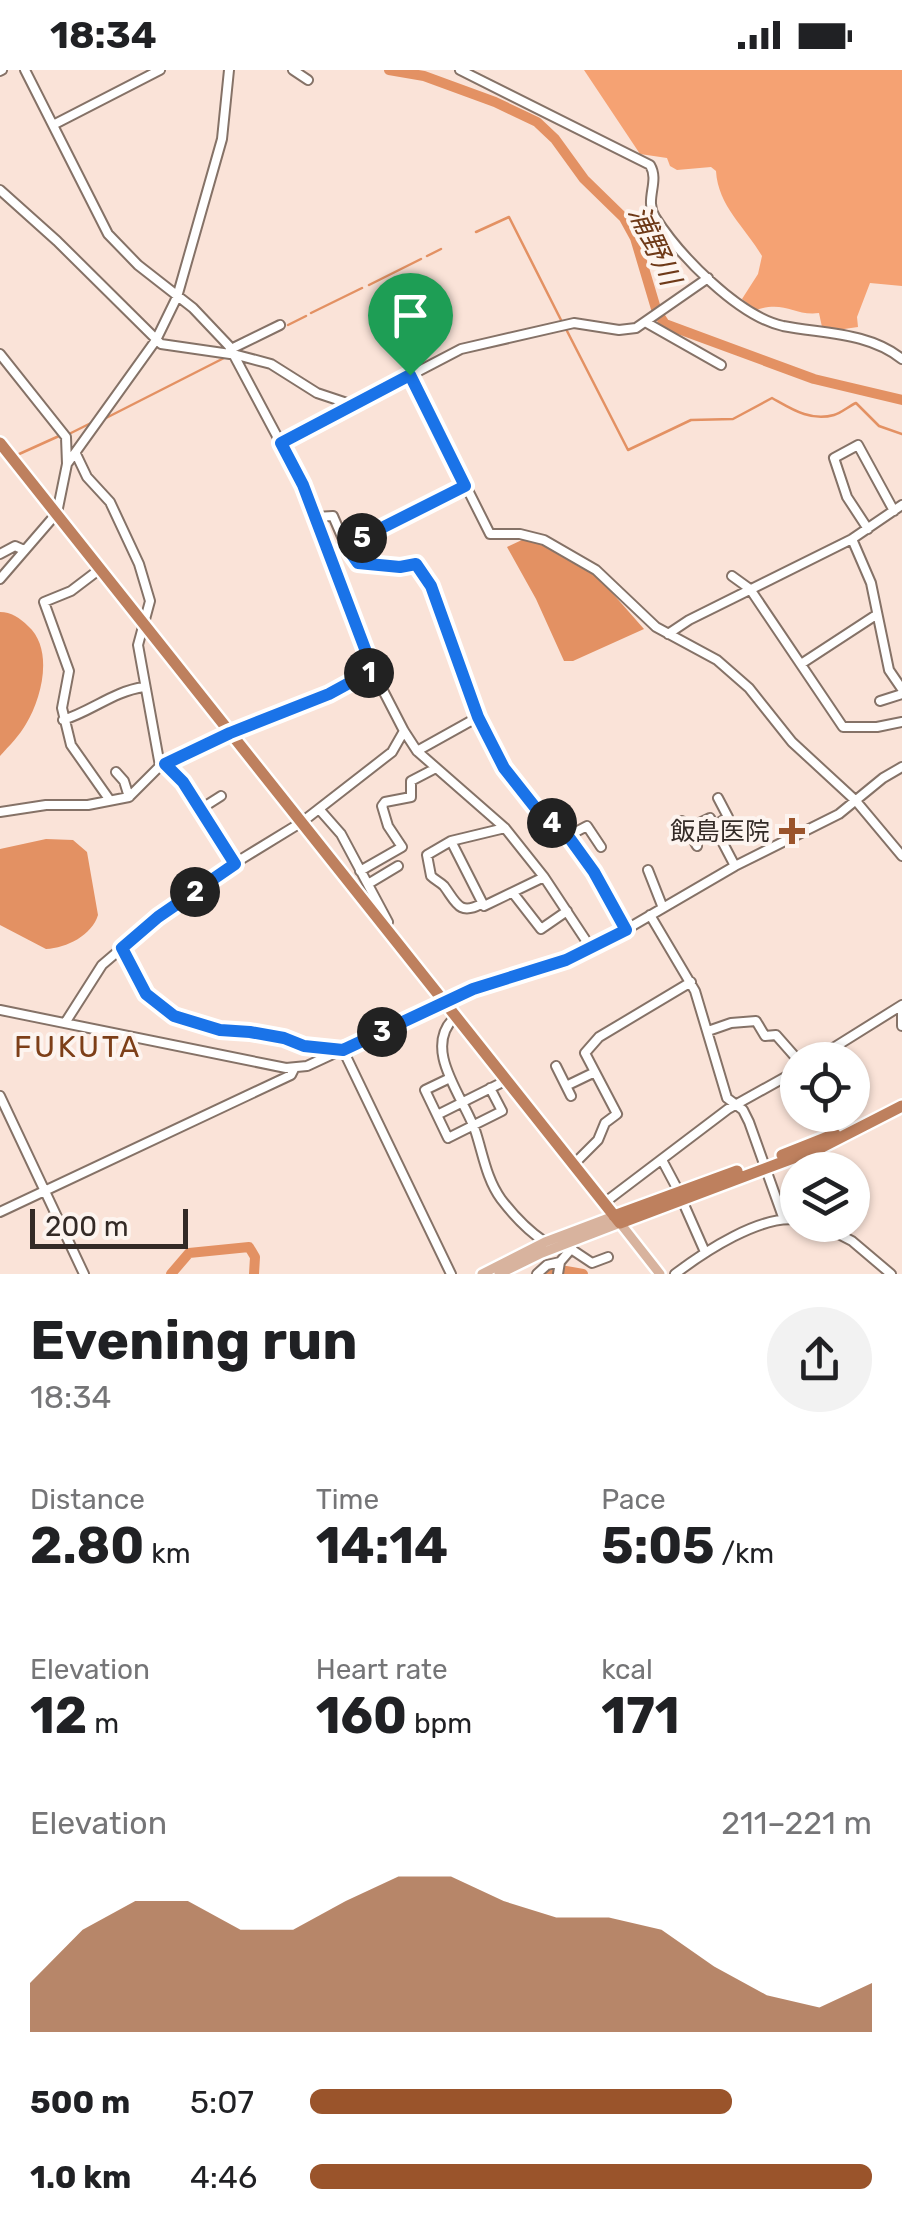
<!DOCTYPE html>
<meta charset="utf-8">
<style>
:root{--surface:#fff;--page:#f2f2f2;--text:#202124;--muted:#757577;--accent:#9a542b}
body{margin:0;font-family:Rubik,"Noto Sans JP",sans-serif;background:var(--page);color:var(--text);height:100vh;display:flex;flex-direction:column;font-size:38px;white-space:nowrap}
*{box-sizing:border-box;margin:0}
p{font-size:32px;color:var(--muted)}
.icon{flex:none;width:55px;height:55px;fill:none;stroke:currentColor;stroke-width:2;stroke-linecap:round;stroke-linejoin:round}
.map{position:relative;height:1204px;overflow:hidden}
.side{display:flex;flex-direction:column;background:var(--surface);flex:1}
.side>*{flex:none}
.controls{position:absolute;left:780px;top:972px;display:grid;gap:20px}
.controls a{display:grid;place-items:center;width:90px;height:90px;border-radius:50%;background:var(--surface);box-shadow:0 2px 8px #0004;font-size:50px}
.scale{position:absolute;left:30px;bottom:25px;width:158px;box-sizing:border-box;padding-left:10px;border:5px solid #332a26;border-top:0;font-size:28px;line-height:35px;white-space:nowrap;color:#332a26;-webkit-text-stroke:8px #fdf4ef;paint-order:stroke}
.pin{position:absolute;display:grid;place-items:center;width:85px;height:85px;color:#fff;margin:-102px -42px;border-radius:50% 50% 50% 0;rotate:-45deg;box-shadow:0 0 10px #0007}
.pin .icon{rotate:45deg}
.km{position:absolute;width:50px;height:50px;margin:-25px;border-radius:50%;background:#222;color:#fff;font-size:28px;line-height:50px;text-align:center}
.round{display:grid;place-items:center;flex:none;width:105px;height:105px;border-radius:52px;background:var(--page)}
.head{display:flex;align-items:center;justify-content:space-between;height:170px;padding:0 30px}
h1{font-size:55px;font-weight:700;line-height:75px}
.figures{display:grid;grid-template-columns:repeat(3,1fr);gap:15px;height:170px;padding:10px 30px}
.figures div{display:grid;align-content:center}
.figures b{font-size:50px;font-weight:700}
.figures small{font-size:28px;font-weight:400}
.figures p{font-size:28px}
.chart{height:280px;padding:20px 30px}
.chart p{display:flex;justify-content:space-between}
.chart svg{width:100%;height:180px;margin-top:10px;fill:var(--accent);opacity:.7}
ul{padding:0 30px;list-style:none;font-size:32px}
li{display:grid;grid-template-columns:160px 120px 1fr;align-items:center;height:75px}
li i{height:25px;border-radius:12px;background:var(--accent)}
.status{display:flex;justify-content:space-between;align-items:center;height:70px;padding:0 50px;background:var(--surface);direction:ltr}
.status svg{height:28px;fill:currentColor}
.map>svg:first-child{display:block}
.forest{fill:#f5a273}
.water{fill:#e39163}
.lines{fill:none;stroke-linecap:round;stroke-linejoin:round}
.stream{stroke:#e39163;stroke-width:2.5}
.river{stroke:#e39163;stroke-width:10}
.minor-casing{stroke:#857267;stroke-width:12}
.major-casing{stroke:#fff;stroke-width:14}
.highway-casing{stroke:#fff;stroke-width:16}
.minor{stroke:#fff;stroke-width:8}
.major{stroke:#d8b39e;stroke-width:9}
.highway{stroke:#be805e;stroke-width:11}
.route-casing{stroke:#fff;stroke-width:20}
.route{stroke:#1a73e8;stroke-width:12}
.poi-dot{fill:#9a542b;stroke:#fdf4ef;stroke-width:4}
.labels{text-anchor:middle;stroke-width:8;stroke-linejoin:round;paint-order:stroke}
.poi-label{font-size:25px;fill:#332a26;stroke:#fdf4ef;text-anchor:end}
.water-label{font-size:28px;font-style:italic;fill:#6e3918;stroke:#fdf4ef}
.quarter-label{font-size:30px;letter-spacing:2.5px;fill:#7d3f18;stroke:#fdf4ef}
</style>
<div class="status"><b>18:34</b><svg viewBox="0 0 49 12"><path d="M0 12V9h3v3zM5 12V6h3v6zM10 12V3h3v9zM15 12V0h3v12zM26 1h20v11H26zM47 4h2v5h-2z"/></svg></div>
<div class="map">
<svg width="902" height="1204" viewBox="0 0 902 1204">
<rect width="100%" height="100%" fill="#fae3d8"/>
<path class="forest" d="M584 0H902V216L870 213 857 247 858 257 837 260 822 257 819 243C793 246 785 230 756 240L742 229 758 204 762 186C745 157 718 136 716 101L711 97 677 100 670 96 667 88 640 84Z"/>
<path class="water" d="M524 469 533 470 599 508 644 559 573 591H564L536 529 507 477Z
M0 542C11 542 20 548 28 556 54 579 42 628 26 654 20 665 9 676 0 686Z
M46 769 73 770 87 782 98 845C92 865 67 878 46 879L0 855V779Z"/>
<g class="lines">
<path class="stream" d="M476 162 509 147 561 250
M427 186 441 179
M369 215 421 189
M311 243 362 218
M288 255 306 246
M566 259 628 380 691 350 733 349 772 328C790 338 810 352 834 345 841 343 849 336 856 333L879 356 902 364
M106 348 224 288
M69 364 93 352
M17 385 59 366"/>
<path class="river" d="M389 0 424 6 495 32 537 52 555 69 584 109 624 148 635 168 657 242 665 254 814 309 902 330
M171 1204 189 1183 249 1177 255 1187 254 1204
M551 1204 566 1201 583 1204"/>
<g class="minor-casing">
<path id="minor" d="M25 0 108 164 138 195 193 238 229 276 303 415 373 601 404 661 417 681 505 758 544 807 585 869 588 880
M293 0 308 10
M460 0 650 95C660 112 644 129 655 147 679 185 738 246 783 256 824 264 868 262 902 289
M0 1 2 0
M53 55 160 0
M0 120 57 171 161 274 237 285 271 294 317 323 353 335
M647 253 721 295
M231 279 280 255
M0 284 66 367 67 394 57 443 0 509
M410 305 490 464H520L544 470 596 500 656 557 717 590 749 618 792 672 856 731 902 786
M281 373 461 279 574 253 619 260 636 258 708 208
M76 384 87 407 110 432 139 494 150 531 138 575 160 696
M67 394 156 270 177 227 222 69 229 0
M315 447 333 446 346 476 358 493 399 497 415 493 431 516 462 607 478 647 504 698 534 737 568 766 593 802 626 860
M868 459 847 427 834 388 858 375 894 441
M852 469 871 513 889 600 902 619
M346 476 465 417
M0 484 15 476 24 480
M100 499 71 521 44 532 69 601 62 638 71 675 109 729
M732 506 750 519 843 657H877L902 652
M668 564 689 550 852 469 902 435
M801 594 876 545
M880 631 902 624
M63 650C92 641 114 621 144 617
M417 681 478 647
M165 694 183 712 235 793
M116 702 124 711 129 727
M718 728 728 747 714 756 735 796
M319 739 341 764 388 852 383 855
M199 740 221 726
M0 742 46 735H88L129 727 160 696 230 663 329 624 373 601
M682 751 697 776
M687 759 710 748 714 756
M568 766 587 756 601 777
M451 771 484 836 544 807
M648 800 663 838
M360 801 402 777 388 756 382 736 385 732 411 727V711L436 698
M368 814 398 796
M513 823 541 859 567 841
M481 834C459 846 456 832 444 816 440 812 435 810 431 806L427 785 451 771 505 758
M650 845 695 921 727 1028 743 1040 749 1052 783 1147
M122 879 146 924 174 946 220 960 250 962 284 968 304 976 343 980
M0 940 286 998 307 996 473 919 553 895 608 870 735 796 839 744 883 708 902 697
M902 943V956
M454 948C421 980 466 1030 476 1063 483 1085 487 1110 501 1129 514 1146 527 1160 545 1172
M65 953 102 895 143 860 235 793 302 752 392 682 404 661
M708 961 731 953 756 951 765 966 776 965 798 990
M343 980 451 1204
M814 990 902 935
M556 996 571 1026
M450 1008 425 1020 448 1068 502 1041 490 1018
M566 1016 595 1002
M0 1026 84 1204
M437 1045 505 1011
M662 1090 679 1122
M573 1095 598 1070 605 1053 617 1044 585 983 599 967 691 912
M682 1130 705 1182
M604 1133 728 1039 798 1000
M0 1142 291 1005 294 999
M821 1155 852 1171 891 1204
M571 1179 592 1193 608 1187
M537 1204 547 1195 560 1192
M558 1204 560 1192 572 1178
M675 1204C704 1182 761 1144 798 1150"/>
</g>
<g class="major-casing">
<path id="major" d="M482 1204 545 1172 614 1146
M499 1204 542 1183 620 1153 660 1204"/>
</g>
<g class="highway-casing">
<path id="highway" d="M0 373 620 1153 820 1078 902 1036
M782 1085 835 1064
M614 1146 737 1101"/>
</g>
<use href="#minor" class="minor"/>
<use href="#major" class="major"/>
<use href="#highway" class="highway"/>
</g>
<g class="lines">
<g class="route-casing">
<path id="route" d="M410 305 465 416 346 476 358 493 400 497 416 494 431 516 478 647 504 698 534 736 568 766 594 802 626 860 566 890 473 919 343 980 304 976 284 968 250 962 220 960 174 946 146 924 122 878 158 847 235 794 183 712 165 694 230 663 329 624 373 600 303 415 281 373Z"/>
</g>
<use href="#route" class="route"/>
</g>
<path class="poi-dot" d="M787 746h10v10h10v10h-10v10h-10v-10h-10v-10h10z"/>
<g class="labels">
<g class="poi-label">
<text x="770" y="770">飯島医院</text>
</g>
<g class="water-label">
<text transform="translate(655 175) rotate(65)" y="10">浦野川</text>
</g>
<g class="quarter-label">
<text x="78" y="987">FUKUTA</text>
</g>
</g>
</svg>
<div class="controls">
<a><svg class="icon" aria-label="locate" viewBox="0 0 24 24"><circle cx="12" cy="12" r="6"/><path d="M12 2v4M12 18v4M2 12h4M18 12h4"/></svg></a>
<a><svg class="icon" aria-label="layers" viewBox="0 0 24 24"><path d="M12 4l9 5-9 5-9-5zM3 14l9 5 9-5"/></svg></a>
</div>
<div class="scale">200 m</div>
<div class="pin" style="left:410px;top:305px;background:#1e9e55"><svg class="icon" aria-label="arrive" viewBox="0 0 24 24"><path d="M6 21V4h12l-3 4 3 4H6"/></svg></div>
<b class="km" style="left:369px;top:603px">1</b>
<b class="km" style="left:195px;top:822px">2</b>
<b class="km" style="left:382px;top:962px">3</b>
<b class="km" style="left:552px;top:753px">4</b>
<b class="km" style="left:362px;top:468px">5</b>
</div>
<section class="side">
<div class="head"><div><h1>Evening run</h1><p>18:34</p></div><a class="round"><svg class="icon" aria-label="share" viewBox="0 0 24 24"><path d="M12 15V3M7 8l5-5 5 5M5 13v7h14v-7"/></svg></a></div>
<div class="figures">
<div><p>Distance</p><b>2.80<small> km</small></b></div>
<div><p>Time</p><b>14:14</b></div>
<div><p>Pace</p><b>5:05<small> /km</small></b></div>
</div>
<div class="figures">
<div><p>Elevation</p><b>12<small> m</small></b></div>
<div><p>Heart rate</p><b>160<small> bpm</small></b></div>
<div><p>kcal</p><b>171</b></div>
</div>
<div class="chart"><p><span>Elevation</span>211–221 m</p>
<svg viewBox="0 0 160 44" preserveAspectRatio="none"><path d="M0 44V32L10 19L20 12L30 12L40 19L50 19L60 12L70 6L80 6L90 12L100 16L110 16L120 19L130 28L140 35L150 38L160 32V44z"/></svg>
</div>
<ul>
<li><b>500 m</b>5:07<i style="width:75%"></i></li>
<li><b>1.0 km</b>4:46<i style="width:100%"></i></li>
</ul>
</section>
